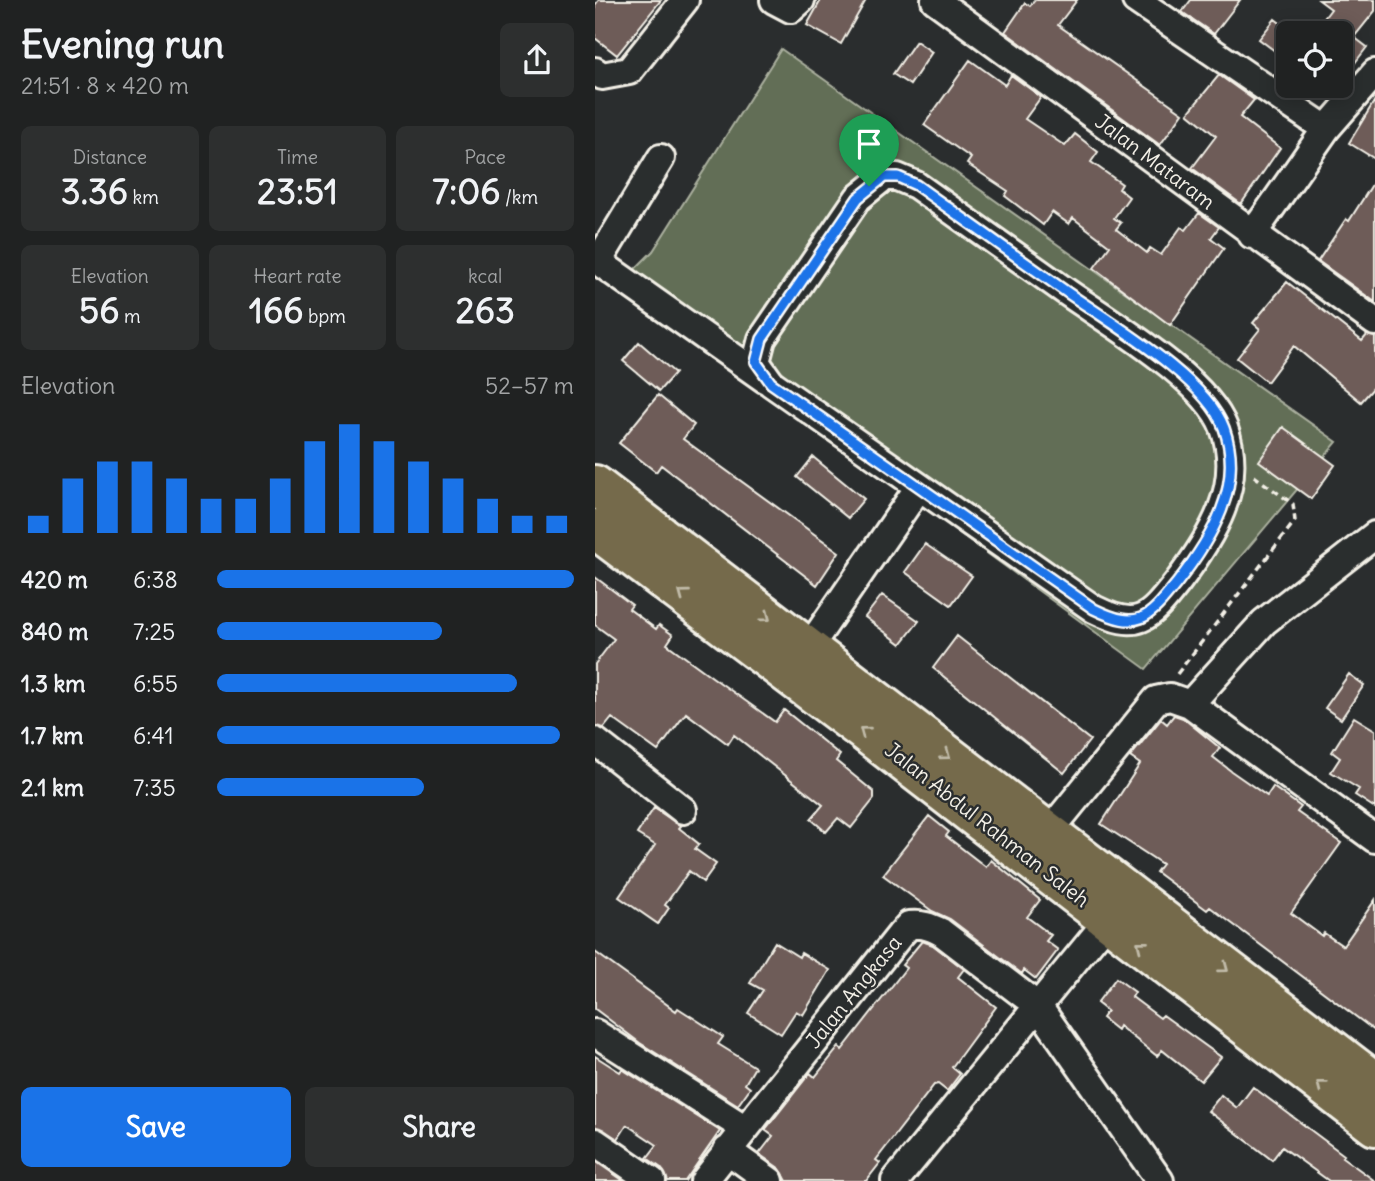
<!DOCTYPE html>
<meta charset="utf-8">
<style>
:root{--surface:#202222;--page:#2d2f2f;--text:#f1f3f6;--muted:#a2a4a5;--line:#3d3f40;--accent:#1a73e8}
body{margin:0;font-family:Delius,sans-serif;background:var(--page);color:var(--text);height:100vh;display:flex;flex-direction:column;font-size:26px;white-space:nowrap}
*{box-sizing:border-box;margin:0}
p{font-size:23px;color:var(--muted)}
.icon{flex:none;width:38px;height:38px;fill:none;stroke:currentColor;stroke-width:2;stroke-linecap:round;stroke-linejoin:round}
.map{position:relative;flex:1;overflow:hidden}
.side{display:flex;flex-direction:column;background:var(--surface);width:595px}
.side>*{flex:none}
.buttons{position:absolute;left:681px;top:21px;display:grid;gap:14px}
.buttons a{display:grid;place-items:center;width:77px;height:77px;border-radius:10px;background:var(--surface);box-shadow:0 4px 18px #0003,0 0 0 2px var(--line);font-size:35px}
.pin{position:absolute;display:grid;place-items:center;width:60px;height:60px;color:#fff;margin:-72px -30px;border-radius:50% 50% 50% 0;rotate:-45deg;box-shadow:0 0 7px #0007}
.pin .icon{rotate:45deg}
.round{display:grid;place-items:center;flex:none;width:74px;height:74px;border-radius:10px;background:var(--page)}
.overview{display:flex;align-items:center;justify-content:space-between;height:119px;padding:0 21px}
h1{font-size:38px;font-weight:700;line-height:52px}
.metrics{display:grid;grid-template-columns:repeat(3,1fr);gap:10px;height:119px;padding:7px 21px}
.metrics div{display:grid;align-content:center;border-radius:10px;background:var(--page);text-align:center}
.metrics b{font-size:35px;font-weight:700}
.metrics small{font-size:19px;font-weight:400}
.metrics p{font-size:19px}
.chart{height:196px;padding:14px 21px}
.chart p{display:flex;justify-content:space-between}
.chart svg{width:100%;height:126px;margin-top:7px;stroke:var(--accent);stroke-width:6}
.cta{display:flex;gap:14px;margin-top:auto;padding:14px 21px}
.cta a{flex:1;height:80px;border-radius:10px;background:var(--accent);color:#fff;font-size:28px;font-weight:700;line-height:80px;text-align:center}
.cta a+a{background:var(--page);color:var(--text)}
ul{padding:0 21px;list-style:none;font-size:23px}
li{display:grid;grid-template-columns:112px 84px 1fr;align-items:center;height:52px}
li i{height:18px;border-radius:9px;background:var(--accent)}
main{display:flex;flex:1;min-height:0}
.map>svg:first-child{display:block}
.green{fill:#626e56;stroke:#abb09f;stroke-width:2}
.building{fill:#6e5b58;stroke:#f4f1e8;stroke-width:2}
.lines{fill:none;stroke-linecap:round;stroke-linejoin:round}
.minor-casing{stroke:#f4f1e8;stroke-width:32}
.highway-casing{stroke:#f4f1e8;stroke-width:44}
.path{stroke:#f4f1e8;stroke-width:3.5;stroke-dasharray:7 5;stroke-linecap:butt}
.minor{stroke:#2a2d2e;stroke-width:26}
.highway{stroke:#746b4b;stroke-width:38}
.oneway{stroke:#c1bba9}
.route-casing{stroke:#fff;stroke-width:14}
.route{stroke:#1a73e8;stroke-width:9}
.labels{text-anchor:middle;stroke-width:5;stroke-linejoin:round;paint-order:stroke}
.street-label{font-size:21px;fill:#f4f1e8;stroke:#2a2d2e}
</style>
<main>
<section class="side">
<div class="overview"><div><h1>Evening run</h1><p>21:51 · 8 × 420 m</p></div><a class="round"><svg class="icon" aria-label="share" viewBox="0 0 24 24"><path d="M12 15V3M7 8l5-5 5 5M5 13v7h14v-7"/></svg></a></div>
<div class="metrics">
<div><p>Distance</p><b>3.36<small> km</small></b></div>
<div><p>Time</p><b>23:51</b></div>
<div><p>Pace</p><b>7:06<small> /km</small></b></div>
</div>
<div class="metrics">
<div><p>Elevation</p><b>56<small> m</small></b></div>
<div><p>Heart rate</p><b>166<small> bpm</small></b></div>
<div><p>kcal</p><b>263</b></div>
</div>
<div class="chart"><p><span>Elevation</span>52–57 m</p>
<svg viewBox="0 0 160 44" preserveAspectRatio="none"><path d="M5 44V38M15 44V25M25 44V19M35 44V19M45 44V25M55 44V32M65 44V32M75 44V25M85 44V12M95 44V6M105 44V12M115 44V19M125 44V25M135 44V32M145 44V38M155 44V38"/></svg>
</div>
<ul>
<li><b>420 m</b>6:38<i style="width:100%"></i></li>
<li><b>840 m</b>7:25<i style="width:63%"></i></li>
<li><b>1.3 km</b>6:55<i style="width:84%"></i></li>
<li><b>1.7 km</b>6:41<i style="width:96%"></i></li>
<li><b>2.1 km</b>7:35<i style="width:58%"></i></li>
</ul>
<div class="cta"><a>Save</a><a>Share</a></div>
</section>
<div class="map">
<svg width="780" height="1181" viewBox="0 0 780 1181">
<rect width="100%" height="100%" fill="#2a2d2e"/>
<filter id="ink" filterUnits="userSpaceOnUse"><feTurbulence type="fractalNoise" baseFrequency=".0143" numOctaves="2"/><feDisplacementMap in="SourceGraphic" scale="14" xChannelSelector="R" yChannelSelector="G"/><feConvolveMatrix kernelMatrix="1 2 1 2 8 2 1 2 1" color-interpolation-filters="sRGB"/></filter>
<g filter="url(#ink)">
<path class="green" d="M186 49 742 442 551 669 24 285 58 251Z"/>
<path class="building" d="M4 0H66L22 55 0 38V5Z
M226 0H271L246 44 212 25Z
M440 0H482L463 25 588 113 565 145 410 32 430 3 435 6Z
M596 0H645L619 34 587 12Z
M724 0H780V11L759 37 772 47 746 81V33H718L736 9Z
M680 19 693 29V61L664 39Z
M321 41 337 52 315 85 298 74Z
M375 60 410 85 416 75 446 97 430 119 470 146 480 134 503 152 496 162 527 184 524 189 534 197 519 218 526 223 521 229 552 253 555 248 566 255 586 227 591 230 604 213 624 227 616 238 629 248 575 325 499 268 515 246 478 218 474 224 457 212 448 225 410 196 413 191 372 164 376 158 329 125Z
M624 75 659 100 645 117 685 148 646 204 597 168 621 136 593 113Z
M780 100V159L754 143Z
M780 180V302L723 261 751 219 754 221Z
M692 282 767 341 772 335 780 337V386L766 402 699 346 672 382 642 358 665 329 658 323Z
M44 342 80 373 64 391 28 361Z
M63 395 99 425 88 439 244 552 222 585 66 465 61 472 24 443Z
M688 427 740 465 716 499 664 461Z
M218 457 269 499 253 518 202 477Z
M330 544 377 576 356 605 310 572Z
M0 577 37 605 34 609 61 629 64 625 78 635 72 644 124 682 180 722 189 710 245 755 241 761 279 792V799L256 828 243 818 231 832 216 819 228 805 139 735 133 744 91 713 63 751 17 718 9 728 0 726V664L19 639 0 625Z
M287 595 324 621 306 644 270 617Z
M362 636 495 740 469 773 338 668Z
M754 674 769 685 746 719 730 708Z
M579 715 588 718 625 748 618 757 636 771 672 796 678 787 706 807 702 812 746 843 696 913 727 936 729 933 748 946 780 900V1031L615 907 612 910 561 872 567 864 506 824 545 764 535 757 566 719 572 724Z
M759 717 780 730V808L760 795 764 789 736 772 745 758 737 752Z
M59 808 86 826 84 828 104 844 100 849 121 864 108 882 94 871 70 905 74 908 63 924 24 897 60 845 42 834Z
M334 816 354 832 351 836 391 867 396 860 445 900 432 917 456 935 451 941 463 950 441 979 429 970 427 974 355 919 337 911 288 875Z
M327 941 338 945 369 969 363 977 401 1007 357 1067 365 1074 352 1091 343 1084 339 1085 281 1160 285 1163 271 1181H192L185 1169 164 1154 178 1136 170 1130 215 1073 220 1077 244 1047 247 1050 311 968 307 965Z
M180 942 204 957 206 953 235 970 208 1015 201 1011 186 1034 153 1013 168 990 155 983Z
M0 952 81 1011 83 1008 128 1037 123 1044 160 1067 150 1084 155 1088 143 1105 45 1043 0 1009Z
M521 978 540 992 537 997 565 1018 568 1015 626 1057 606 1081 567 1050 562 1056 524 1026 522 1030 507 1018 512 1011 502 1003Z
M0 1056 25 1072 27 1069 125 1131 90 1181H73L66 1168 52 1158 62 1145 32 1125 23 1139 0 1126Z
M658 1087 749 1155 747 1157 780 1181H734L687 1147 677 1160 613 1111 626 1095 642 1108Z
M0 1161 29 1181H0Z"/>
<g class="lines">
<g class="minor-casing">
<path id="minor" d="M179 0 196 9 206 0
M340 0 780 322
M541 0 731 129
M0 71 7 76 34 71 90 0
M66 158 6 257 8 265 171 380
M289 177H302L321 185C372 221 423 257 473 293 516 323 611 379 629 428 650 486 616 538 582 583 553 620 543 631 499 609L176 383 161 362 167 339 263 198Z
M657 235 731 129 780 73
M213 649 324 487
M595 704 669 622 780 535
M0 741 88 810
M453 833 561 700 575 697 595 704 780 839
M0 1033 149 1128
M0 1142 57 1181
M132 1150 175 1181
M109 1181 305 935 314 925C327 924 334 926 346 932L443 1006 565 1181
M300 1181 514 919"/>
</g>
<g class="highway-casing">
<path id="highway" d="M0 485 780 1082
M0 529 267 730 780 1126"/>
</g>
<path class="path" d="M582 674 700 521 698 504 659 476"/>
<use href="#minor" class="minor"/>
<use href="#highway" class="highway"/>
</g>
<defs><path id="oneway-chevron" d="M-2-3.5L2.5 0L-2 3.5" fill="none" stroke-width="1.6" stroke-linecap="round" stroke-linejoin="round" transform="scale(1.75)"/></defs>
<g class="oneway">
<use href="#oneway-chevron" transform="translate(88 594) rotate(-143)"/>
<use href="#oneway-chevron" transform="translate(171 617) rotate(37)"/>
<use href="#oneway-chevron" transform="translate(269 731) rotate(-143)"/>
<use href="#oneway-chevron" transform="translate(351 755) rotate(37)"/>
<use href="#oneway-chevron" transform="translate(546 945) rotate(-142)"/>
<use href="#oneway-chevron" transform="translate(629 968) rotate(37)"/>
<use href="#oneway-chevron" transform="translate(726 1085) rotate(-142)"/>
</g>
</g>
<g class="lines" filter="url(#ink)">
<g class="route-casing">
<path id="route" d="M289 177H303L321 185C372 221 423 257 473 293 516 323 611 379 629 428 650 486 616 539 582 583 553 619 544 631 499 609L176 383 161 362 167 339 263 198Z"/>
</g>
<use href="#route" class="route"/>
</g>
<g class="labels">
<g class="street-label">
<text transform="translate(560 162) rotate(37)" y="7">Jalan Mataram</text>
<text transform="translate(392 825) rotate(38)" y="7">Jalan Abdul Rahman Saleh</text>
<text transform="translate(259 992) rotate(-51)" y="7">Jalan Angkasa</text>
</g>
</g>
</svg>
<div class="buttons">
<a><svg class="icon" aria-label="locate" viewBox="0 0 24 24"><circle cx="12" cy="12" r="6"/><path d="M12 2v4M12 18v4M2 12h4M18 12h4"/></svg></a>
</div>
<div class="pin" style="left:274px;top:186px;background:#1e9e55"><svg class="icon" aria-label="arrive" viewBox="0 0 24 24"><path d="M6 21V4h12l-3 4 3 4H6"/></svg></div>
</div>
</main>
